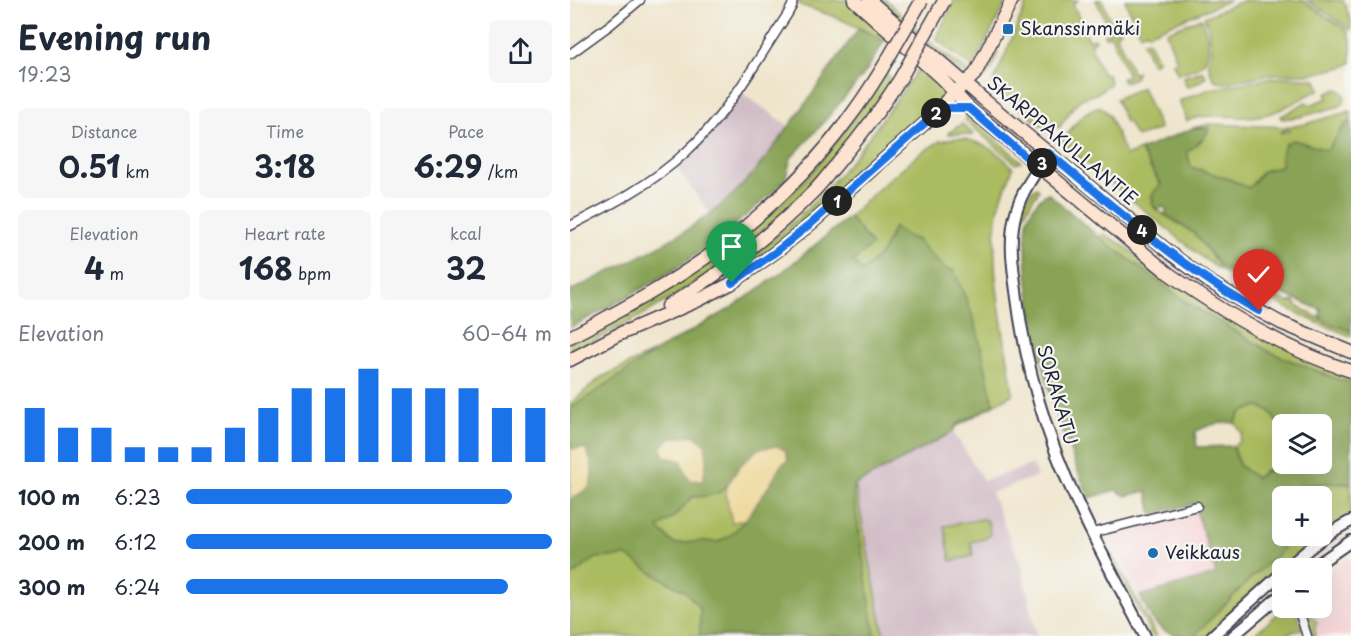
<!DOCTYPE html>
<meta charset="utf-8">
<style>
:root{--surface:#fff;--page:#f6f6f7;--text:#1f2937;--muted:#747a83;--accent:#1a73e8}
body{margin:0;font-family:"Playpen Sans",sans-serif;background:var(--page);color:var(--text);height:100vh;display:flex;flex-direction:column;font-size:22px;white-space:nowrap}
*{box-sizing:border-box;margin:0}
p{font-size:20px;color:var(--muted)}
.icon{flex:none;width:33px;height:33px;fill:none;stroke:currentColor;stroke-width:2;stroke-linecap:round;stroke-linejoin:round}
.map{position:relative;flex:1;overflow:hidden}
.drawer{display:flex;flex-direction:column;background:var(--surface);width:570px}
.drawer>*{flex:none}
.tools{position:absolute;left:702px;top:414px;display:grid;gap:12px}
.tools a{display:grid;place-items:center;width:60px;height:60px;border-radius:9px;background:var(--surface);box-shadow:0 6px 24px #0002;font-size:30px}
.pin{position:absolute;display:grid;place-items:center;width:51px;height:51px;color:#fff;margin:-62px -26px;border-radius:50% 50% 50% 0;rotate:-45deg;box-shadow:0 0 6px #0007}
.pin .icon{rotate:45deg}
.km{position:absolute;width:30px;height:30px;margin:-15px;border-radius:50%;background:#222;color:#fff;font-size:16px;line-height:30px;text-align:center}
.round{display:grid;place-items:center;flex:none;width:63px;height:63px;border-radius:9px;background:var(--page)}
.head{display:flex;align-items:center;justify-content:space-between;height:102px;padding:0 18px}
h1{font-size:33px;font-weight:700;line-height:45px}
.figures{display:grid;grid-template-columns:repeat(3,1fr);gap:9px;height:102px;padding:6px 18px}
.figures div{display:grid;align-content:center;border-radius:9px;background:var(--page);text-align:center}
.figures b{font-size:30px;font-weight:700}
.figures small{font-size:16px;font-weight:400}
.figures p{font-size:16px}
.chart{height:168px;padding:12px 18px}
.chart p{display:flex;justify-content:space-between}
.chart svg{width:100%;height:108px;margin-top:6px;stroke:var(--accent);stroke-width:6}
ul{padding:0 18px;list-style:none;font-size:20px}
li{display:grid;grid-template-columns:96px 72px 1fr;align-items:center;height:45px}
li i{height:15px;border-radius:8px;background:var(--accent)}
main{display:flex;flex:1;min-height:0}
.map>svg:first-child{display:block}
.built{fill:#f7cfd2}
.industrial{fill:#d2bdc6}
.green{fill:#abbb5e;stroke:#666e4c;stroke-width:1.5}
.forest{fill:#88a355;stroke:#556248;stroke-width:1.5;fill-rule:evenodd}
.sand{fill:#eeda9e;stroke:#887e6c;stroke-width:1.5}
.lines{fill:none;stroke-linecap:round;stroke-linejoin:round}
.minor-casing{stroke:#413f51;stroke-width:11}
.tertiary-casing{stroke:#413f51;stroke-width:14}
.secondary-casing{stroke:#413f51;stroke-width:15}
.minor{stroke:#fff;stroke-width:8}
.tertiary{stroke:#fff;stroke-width:10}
.secondary{stroke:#fde4d1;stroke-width:12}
.secondary-bridge-casing{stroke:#413f51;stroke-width:15;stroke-linecap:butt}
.secondary-bridge{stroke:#fde4d1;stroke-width:12}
.route-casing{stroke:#fff;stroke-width:12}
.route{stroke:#1a73e8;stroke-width:8}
.poi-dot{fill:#1f6fb2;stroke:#f6f6f2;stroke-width:2}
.labels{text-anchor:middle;stroke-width:4.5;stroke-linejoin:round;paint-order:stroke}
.poi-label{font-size:18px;fill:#22223b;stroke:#f6f6f2;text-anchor:start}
.street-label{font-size:18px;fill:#22223b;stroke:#f6f6f2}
</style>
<main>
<section class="drawer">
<div class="head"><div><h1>Evening run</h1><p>19:23</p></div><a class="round"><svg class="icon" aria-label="share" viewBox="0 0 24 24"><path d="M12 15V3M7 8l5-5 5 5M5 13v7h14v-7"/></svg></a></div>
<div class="figures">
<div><p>Distance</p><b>0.51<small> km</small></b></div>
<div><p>Time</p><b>3:18</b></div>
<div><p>Pace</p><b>6:29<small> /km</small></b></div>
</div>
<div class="figures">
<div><p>Elevation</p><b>4<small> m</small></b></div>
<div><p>Heart rate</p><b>168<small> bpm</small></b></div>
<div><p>kcal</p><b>32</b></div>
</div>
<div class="chart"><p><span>Elevation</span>60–64 m</p>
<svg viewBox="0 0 160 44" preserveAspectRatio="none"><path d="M5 44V22M15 44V30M25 44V30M35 44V38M45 44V38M55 44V38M65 44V30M75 44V22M85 44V14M95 44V14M105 44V6M115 44V14M125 44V14M135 44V14M145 44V22M155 44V22"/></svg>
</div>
<ul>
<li><b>100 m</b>6:23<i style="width:89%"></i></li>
<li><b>200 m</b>6:12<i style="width:100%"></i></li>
<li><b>300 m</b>6:24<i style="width:88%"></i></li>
</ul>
</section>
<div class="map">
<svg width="781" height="636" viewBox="0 0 781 636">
<rect width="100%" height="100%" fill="#f6f6f2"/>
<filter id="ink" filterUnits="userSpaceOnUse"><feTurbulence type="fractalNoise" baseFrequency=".0167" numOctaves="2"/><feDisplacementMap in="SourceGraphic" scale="12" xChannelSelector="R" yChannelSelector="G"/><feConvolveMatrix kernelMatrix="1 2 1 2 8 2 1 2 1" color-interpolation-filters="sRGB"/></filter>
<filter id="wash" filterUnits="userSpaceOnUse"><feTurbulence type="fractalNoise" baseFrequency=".008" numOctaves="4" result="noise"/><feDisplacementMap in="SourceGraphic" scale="24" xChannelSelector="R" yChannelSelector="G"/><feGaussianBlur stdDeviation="1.35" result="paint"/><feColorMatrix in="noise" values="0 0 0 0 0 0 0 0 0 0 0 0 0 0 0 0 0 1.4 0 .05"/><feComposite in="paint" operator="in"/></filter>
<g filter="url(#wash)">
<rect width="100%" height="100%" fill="#efe5cc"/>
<path class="built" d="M626 511 646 574 570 596 537 535Z
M781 558V636H734L725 608H752V577L760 570Z"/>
<path class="industrial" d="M172 93 219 126 201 152 182 176 140 213 107 168 138 137Z
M383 432 414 481 463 464 467 476 421 493 452 568 466 636H314L285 485Z"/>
<path class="green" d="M228 0H278L316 37 314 42 308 37 268 18 230 5Z
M307 0H316L363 45 399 72 393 74 390 72Z
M384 0H437L403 68 366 39Z
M458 0H508L503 4 519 40 524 38 526 41 520 44 533 75 538 73 540 84 526 94 511 99 504 106 489 128 483 122 477 131 425 88 423 83Z
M526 0H532L544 29 550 27 551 31 546 33 563 74 567 72V74L565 78 555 82 552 80V78L558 76 541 35 535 37 534 34 540 31Z
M555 0H660L577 34 576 31 570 34 566 24 560 26 559 24 564 21Z
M675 0H732L777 30 781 39V63L773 67 742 74H702L654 83 645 80 641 74 638 62 642 50 638 26 634 17Z
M737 0H773L781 21V31L780 29Z
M631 18C637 31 644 54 631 65 625 69 614 72 608 74L603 63 607 61 596 32Z
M578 40 588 61 582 64 573 42Z
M425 51 428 52C425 61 422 73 413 77L412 76 414 68Z
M350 66 376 89 377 95 311 154 278 186 206 246 158 277V275C187 253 216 230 242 204 270 176 295 144 318 111 329 96 340 82 350 66Z
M633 71 636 77C630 82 624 85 617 87L613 77Z
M316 73 322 80C267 170 193 240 104 296 71 317 35 335 0 354V343C88 297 187 240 251 161 274 133 295 102 316 73Z
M718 77 745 79 750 89C730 99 710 113 688 116 664 120 641 111 617 121L609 101 640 89 701 78Z
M572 87 590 129 567 137 564 134 558 122H555L546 99Z
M766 89 770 90 775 95 774 102 770 106 730 117 712 119 710 117 736 102 740 105 758 98 756 94Z
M527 107H531L539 115 556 156 570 150 591 185 584 200 582 202 585 209 624 233 650 266 704 296 713 299C715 303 720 303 724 301L727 306 734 310 756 322 781 331V336L748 323 683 291 634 259 492 143C501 129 510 113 527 107Z
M781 111V121L775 125 757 151 723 140 711 166 693 171 679 189 659 179 621 167 617 152 633 139 639 128H623L640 124 718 127 717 129 710 132 711 133 719 131 720 127 735 124Z
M396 117 402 120 449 159 451 162 446 164 395 120Z
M392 124 403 134 402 136 393 134H378V133Z
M387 138C410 140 428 151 443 168 439 181 432 193 429 207 416 265 436 336 443 394L285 485 314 636H0V404L30 378 88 350 160 309 210 274 279 217 318 180 349 154 370 141Z
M467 187 469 191C461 201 454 212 451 224 445 256 457 307 462 340 460 334 457 328 456 322 448 292 436 206 467 187Z
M534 234 553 245 597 279 781 376V383L764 378 700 352 619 304 529 237Z
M687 406 700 411 712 432V464H717L695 471 686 478 669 465 663 446 669 442 672 433 665 423 670 413Z
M755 483 781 484V518L752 535V496H718L724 488Z
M412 519 416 520 419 524 420 535 414 539 401 542 403 556 381 561 374 526Z
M713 536H751L639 636H623L681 578 712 550Z
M533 539 587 636H583L580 632 532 540Z
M715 608H725L732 629 710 636H682Z
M735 611 746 621 747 624H745V636H741L735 616Z"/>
<path class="forest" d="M289 28 308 37 314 42 294 74 247 130 221 158 215 180 192 202 149 238 107 268 43 305 0 328V291C52 265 106 242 151 205 182 179 204 147 228 114 248 86 268 57 289 28Z
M781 121V331L756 322 750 317 751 310 711 293 704 296 650 266 624 233 594 214 597 210 592 206 588 211 581 202 584 200 581 196 591 184 570 150 623 128H640L633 139 617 152 621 167 659 179 679 188 693 171 711 166V154L716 143 723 140 757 150 775 125Z
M478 193 529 237 619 304 700 352 764 378 781 383V484L755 483 724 488 718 496H712L713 550 681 578 624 636C588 636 585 625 570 596L646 574 624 504 582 514 577 491 556 496 546 490 519 498C503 460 488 421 477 381 465 336 455 287 456 240 456 233 456 224 458 218 461 208 469 198 478 193ZM687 406 700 411 712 432V424H752V464C727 464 706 462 686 478L669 465 663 446 627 447 625 432C638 425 651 421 665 423L670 413Z
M279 217 302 245 283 262 292 272 312 252 324 227 337 236 347 240 375 269 384 270C392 290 402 310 407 331 414 356 417 380 424 405L386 425 383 432 285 485 283 493 305 636H130V609L116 592 84 574 57 556 26 558 0 577V500L20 487 15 448 0 449V409L88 350 160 309 210 274ZM218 460 211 465 201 483 176 519 160 536 147 542 132 541 104 544 88 528 106 515 122 497C152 497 154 491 169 467Z"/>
<path class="sand" d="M123 435 135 444 137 458 133 481 120 480 115 471 112 461 93 456 92 446 99 439Z
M207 446 215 450 218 460 211 465 201 483 176 519 162 523 155 489 169 467 188 449Z
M15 448C23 463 23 470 20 487L0 500V449Z"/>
</g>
<g filter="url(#ink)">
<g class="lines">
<g class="minor-casing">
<path id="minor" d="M0 54 40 25 70 0
M0 226C41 205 82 184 116 152 158 114 186 62 217 15L222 6 223 0
M522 533 627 506
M728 608 737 636"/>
</g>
<g class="tertiary-casing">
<path id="tertiary" d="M479 153C466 172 452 190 446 212 438 240 443 269 447 298 456 368 477 438 507 502 528 548 552 592 575 636
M717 568C737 550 757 533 781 521
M742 568 781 541
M642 636 712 573
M663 636 712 594"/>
</g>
<g class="secondary-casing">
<path id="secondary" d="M284 0 371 78 399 108 598 273C654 313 715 350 781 371
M299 0 413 99 604 256 638 281 689 311 711 323 781 352
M98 306C151 273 200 236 243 192 252 183 259 173 267 164 290 137 311 109 330 79
M50 334 129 300 162 283 207 251 243 222 372 108 376 101 405 74 442 0
M0 337C47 312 95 287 138 256 190 218 238 173 276 122 289 105 301 87 312 69
M0 360 55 331"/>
</g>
<use href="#minor" class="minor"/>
<use href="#tertiary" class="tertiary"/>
<use href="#secondary" class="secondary"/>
<g class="secondary-bridge-casing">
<path id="secondary-bridge" d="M312 69 352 0
M330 79 374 1"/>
</g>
<use href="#secondary-bridge" class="secondary-bridge"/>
</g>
</g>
<g class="lines" filter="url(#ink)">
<g class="route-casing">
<path id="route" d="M162 283 207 251 243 222 372 108H399L469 168 479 153C547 209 612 269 689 311"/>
</g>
<use href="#route" class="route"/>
</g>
<g class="poi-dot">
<rect x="432" y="23" width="12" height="12" rx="3"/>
<circle cx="583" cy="553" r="6"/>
</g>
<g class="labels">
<g class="poi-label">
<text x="450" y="35">Skanssinmäki</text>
<text x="595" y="559">Veikkaus</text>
</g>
<g class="street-label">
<text transform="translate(492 141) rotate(40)" y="6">SKARPPAKULLANTIE</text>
<text transform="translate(487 395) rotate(74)" y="6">SORAKATU</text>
</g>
</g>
</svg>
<div class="tools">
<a><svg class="icon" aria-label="layers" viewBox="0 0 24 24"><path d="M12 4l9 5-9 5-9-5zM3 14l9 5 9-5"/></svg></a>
<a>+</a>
<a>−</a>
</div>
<div class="pin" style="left:162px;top:283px;background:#1e9e55"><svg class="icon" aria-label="arrive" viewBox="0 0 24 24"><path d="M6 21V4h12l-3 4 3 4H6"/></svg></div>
<div class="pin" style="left:689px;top:311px;background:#d93025"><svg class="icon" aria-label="check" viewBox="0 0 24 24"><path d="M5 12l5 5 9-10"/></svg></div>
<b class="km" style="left:267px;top:201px">1</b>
<b class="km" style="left:366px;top:113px">2</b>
<b class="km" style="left:472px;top:163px">3</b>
<b class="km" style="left:572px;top:230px">4</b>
</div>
</main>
